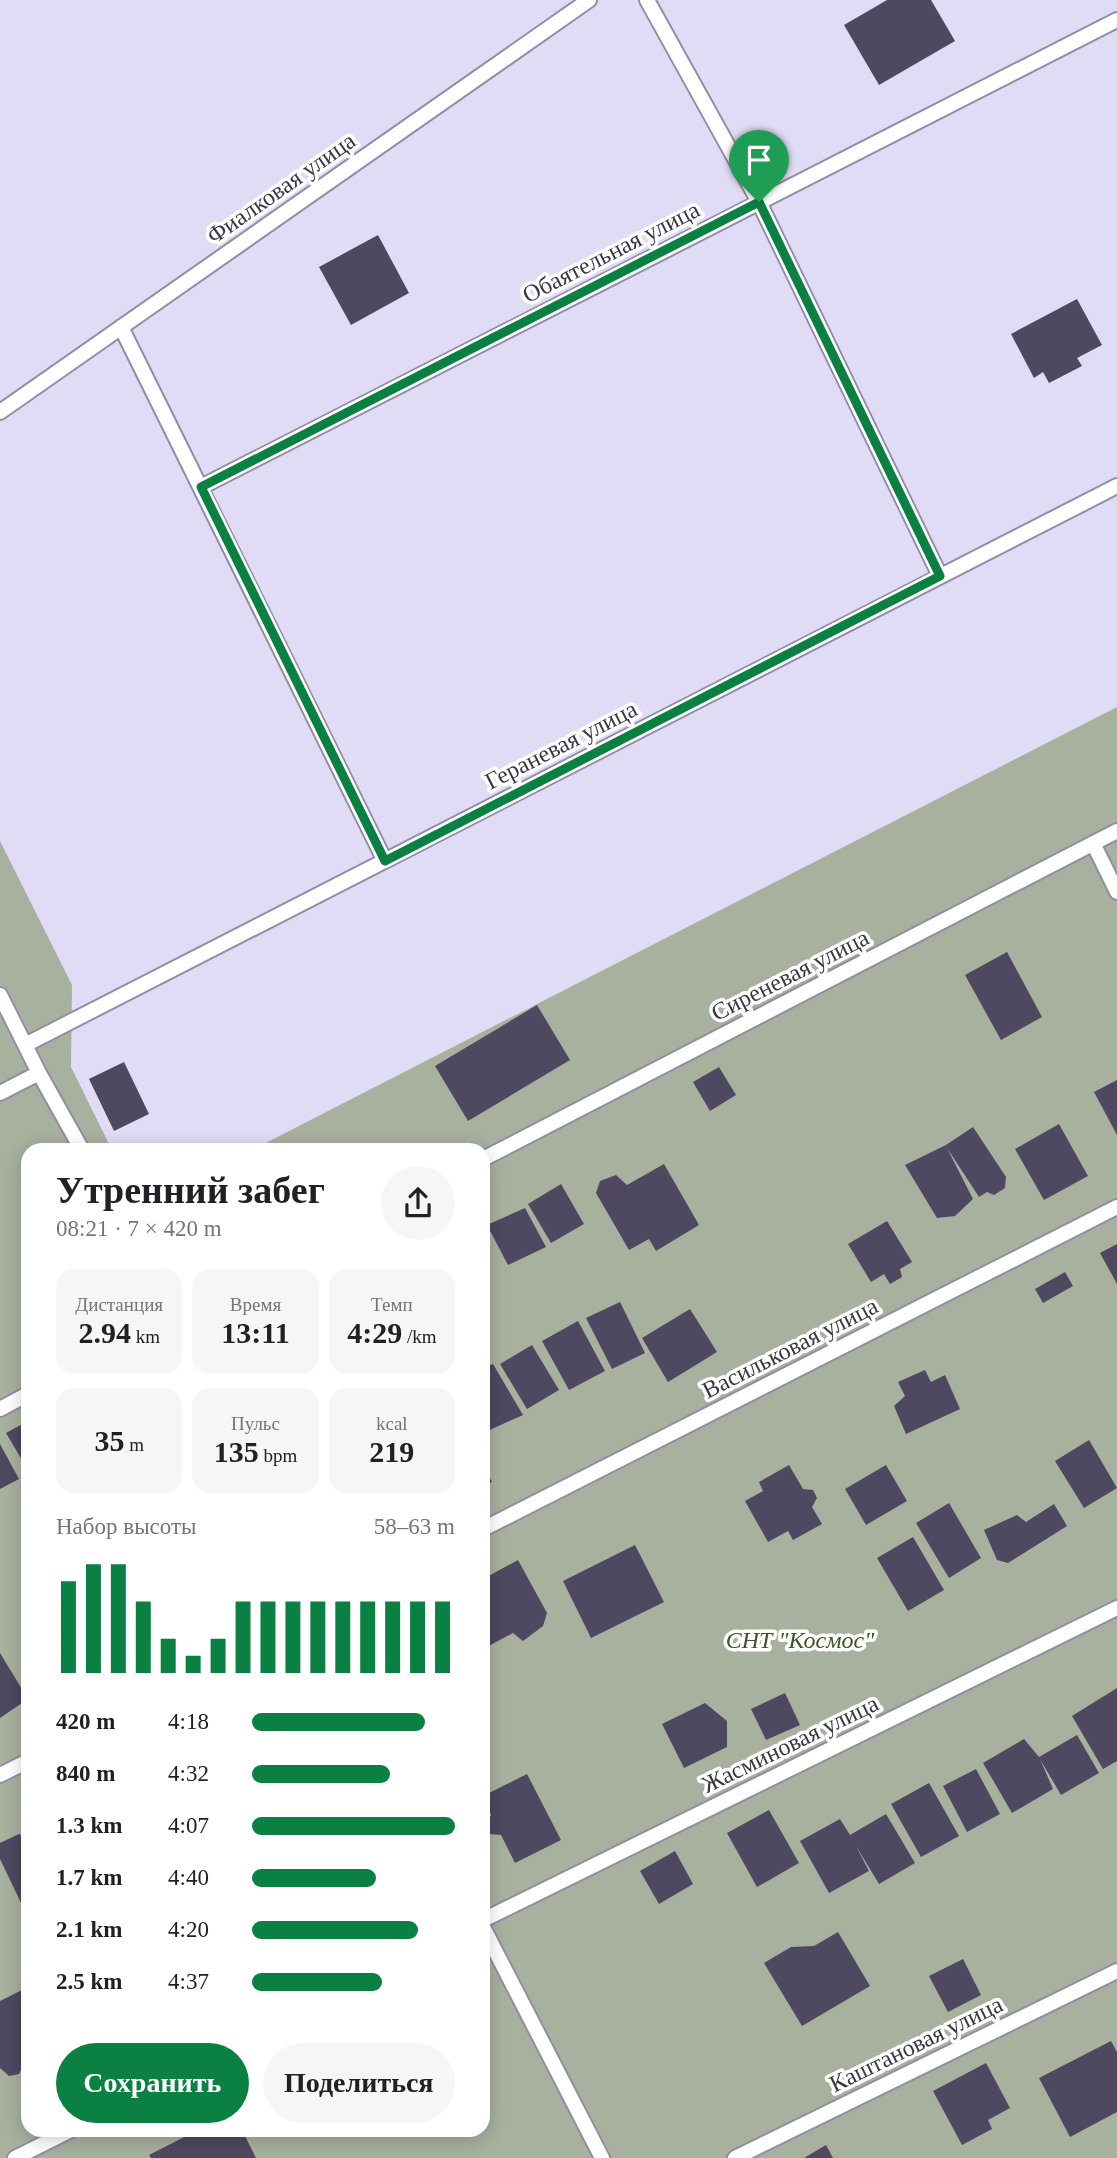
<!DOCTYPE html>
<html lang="ru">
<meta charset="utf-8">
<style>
:root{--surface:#fff;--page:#f6f6f6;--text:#202124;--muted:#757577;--accent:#0b8043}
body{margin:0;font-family:"Times New Roman",serif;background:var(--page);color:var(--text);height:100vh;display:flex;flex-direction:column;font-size:26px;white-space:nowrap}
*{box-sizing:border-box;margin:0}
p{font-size:23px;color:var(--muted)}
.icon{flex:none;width:38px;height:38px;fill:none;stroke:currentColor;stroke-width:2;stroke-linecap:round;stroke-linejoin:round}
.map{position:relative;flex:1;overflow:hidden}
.drawer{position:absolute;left:21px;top:1143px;width:469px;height:994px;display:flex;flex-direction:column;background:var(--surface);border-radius:21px;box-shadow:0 4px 18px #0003}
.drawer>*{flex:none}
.pin{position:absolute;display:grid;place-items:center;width:60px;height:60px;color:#fff;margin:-72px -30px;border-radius:50% 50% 50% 0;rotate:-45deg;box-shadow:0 0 7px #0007}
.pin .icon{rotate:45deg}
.round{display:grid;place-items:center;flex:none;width:74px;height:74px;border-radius:37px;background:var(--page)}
.overview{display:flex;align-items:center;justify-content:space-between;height:119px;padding:0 35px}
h1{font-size:38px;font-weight:800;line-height:52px}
.stats{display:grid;grid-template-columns:repeat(3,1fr);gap:10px;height:119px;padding:7px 35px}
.stats div{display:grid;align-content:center;border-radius:18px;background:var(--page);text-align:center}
.stats b{font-size:30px;font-weight:800}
.stats small{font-size:19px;font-weight:400}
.stats p{font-size:19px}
.chart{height:196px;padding:14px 35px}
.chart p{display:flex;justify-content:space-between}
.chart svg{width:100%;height:126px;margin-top:7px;stroke:var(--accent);stroke-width:6}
.action{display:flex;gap:14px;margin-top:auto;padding:14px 35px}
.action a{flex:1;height:80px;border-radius:42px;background:var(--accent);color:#fff;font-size:28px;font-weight:800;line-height:80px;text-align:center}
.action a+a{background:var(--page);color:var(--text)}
ul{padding:0 35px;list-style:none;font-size:23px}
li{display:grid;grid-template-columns:112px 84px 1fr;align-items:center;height:52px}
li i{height:18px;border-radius:9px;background:var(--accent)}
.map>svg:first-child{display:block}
.green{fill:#a8b19e}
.building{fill:#4e4861}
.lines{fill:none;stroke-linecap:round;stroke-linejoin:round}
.service-casing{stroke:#928da5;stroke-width:18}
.service{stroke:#fff;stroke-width:14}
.route-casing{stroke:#fff;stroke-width:14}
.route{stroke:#0b8043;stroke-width:9}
.labels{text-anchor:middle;stroke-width:7;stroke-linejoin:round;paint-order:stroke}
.street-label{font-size:24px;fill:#393741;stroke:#fff}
.park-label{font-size:24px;font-style:italic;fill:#415427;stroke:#fff}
</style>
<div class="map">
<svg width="1117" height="2158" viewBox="0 0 1117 2158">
<rect width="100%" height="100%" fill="#e1dcf6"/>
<path class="green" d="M1117 707V2158H0V841L72 985 71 1067 112 1150H28V2130H483V1150H252Z"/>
<path class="building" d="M887 0H931L955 41 879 85 844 25Z
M378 235 409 293 351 325 319 267Z
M1077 299 1102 345 1077 358 1082 366 1049 383 1043 372 1034 378 1011 334Z
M1007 952 1042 1017 1001 1040 965 975Z
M537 1005 570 1060 468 1121 435 1066Z
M124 1062 149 1114 114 1131 89 1079Z
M719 1067 736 1095 710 1111 693 1082Z
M1117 1080V1135L1094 1092Z
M1059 1124 1088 1176 1044 1200 1015 1149Z
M973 1127 1006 1177 1005 1188 994 1195 987 1192 979 1197 947 1148 973 1199 955 1216 937 1218 905 1165 946 1145Z
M664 1164 699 1225 656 1251 649 1239 629 1250 596 1193 600 1181 616 1175 627 1185Z
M561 1184 584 1224 551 1243 528 1204Z
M525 1208 546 1247 508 1265 487 1225Z
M887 1221 912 1262 900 1269 902 1277 890 1284 884 1274 871 1282 848 1244Z
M1117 1244V1284L1100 1253Z
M1065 1272 1073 1286 1043 1303 1035 1289Z
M620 1302 645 1353 612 1369 586 1318Z
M690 1309 717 1352 668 1382 642 1338Z
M578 1321 605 1371 569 1390 542 1341Z
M532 1345 559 1390 527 1409 500 1364Z
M493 1364 523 1415 483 1433V1368Z
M925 1370 931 1382 945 1375 960 1409 906 1434 894 1406 905 1396 898 1382Z
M28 1421V1464L25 1465 6 1433Z
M1089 1440 1117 1488 1084 1508 1055 1461Z
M0 1444 19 1479 0 1489Z
M483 1464 492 1482 483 1486Z
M789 1465 803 1489 813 1490 817 1498 812 1507 822 1524 793 1540 788 1531 768 1542 745 1501 763 1491 759 1482Z
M886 1465 907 1501 866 1525 845 1489Z
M949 1503 981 1558 949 1578 916 1523Z
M1054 1504 1067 1526 1008 1563 997 1560 984 1530 1017 1515 1026 1522Z
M913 1537 944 1590 908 1611 877 1558Z
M635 1545 664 1602 591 1638 563 1581Z
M518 1560 547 1613 543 1626 523 1641 513 1633 483 1649V1579Z
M0 1653 28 1699 0 1718Z
M1117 1688V1761L1103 1769 1072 1716Z
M785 1693 800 1725 766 1740 751 1709Z
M705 1703 727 1721V1747L684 1768 662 1724Z
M1077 1735 1099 1773 1061 1795 1040 1759 1053 1789 1012 1813 983 1763 1024 1739 1039 1757Z
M976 1769 1000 1814 967 1832 943 1786Z
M527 1774 561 1840 515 1863 501 1835 489 1834 485 1828 491 1815 483 1796Z
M929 1783 959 1836 921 1857 891 1804Z
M769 1810 799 1863 757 1887 727 1833Z
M886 1814 915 1863 879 1884 856 1846 869 1871 829 1893 800 1841 840 1819 850 1835Z
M19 1834 28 1840V1905L23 1907 0 1859V1843Z
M675 1851 693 1884 659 1904 640 1871Z
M838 1932 870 1986 802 2026 764 1963 791 1947 814 1946Z
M963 1959 981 1995 948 2012 929 1976Z
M28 1987V2063L23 2066 19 2074 9 2076 0 2068V2001Z
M1111 2041 1117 2052V2112L1070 2137 1039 2078Z
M986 2063 1010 2108 988 2120 992 2129 962 2145 933 2091Z
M198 2130H242L256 2158H151L149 2155Z
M826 2145 833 2158H804Z"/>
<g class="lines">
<g class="service-casing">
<path id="service" d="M647 0 759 202 940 576
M121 327 385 861
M0 412 589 0
M201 487 1117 20
M1093 843 1117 892
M0 995 39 1073 82 1150
M25 1045 1117 486
M0 1093 39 1073
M483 1159 1117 831
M0 1409 28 1394
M483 1529 1117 1207
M0 1775 28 1761
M483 1920 1117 1608
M483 1927 602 2158
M15 2158 71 2130
M735 2158 1117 1971"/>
</g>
<use href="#service" class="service"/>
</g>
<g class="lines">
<g class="route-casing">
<path id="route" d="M759 202 940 576 385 861 201 487Z"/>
</g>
<use href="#route" class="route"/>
</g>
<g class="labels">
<g class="street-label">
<text transform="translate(281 188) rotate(-35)" y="8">Фиалковая улица</text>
<text transform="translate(611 252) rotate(-27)" y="8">Обаятельная улица</text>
<text transform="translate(561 745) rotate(-27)" y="8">Гераневая улица</text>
<text transform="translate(790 975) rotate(-27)" y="8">Сиреневая улица</text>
<text transform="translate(790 1348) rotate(-27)" y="8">Васильковая улица</text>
<text transform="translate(790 1744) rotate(-26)" y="8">Жасминовая улица</text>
<text transform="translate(916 2044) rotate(-26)" y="8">Каштановая улица</text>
</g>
<g class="park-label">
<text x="800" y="1648">СНТ "Космос"</text>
</g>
</g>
</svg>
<div class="pin" style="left:759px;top:202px;background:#1e9e55"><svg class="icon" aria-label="arrive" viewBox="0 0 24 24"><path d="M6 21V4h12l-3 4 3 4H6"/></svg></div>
<section class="drawer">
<div class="overview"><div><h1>Утренний забег</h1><p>08:21 · 7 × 420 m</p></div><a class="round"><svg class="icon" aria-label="share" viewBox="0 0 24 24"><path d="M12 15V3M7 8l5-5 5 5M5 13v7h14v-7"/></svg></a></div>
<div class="stats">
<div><p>Дистанция</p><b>2.94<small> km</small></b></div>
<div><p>Время</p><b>13:11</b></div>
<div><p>Темп</p><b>4:29<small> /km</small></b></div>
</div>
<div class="stats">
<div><b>35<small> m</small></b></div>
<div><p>Пульс</p><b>135<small> bpm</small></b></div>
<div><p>kcal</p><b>219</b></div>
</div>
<div class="chart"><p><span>Набор высоты</span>58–63 m</p>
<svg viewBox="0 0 160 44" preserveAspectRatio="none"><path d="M5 44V12M15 44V6M25 44V6M35 44V19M45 44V32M55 44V38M65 44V32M75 44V19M85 44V19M95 44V19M105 44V19M115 44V19M125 44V19M135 44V19M145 44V19M155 44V19"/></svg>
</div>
<ul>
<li><b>420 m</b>4:18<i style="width:85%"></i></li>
<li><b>840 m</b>4:32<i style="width:68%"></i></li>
<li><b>1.3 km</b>4:07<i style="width:100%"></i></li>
<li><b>1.7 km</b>4:40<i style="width:61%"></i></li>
<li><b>2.1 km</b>4:20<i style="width:82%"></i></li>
<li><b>2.5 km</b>4:37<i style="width:64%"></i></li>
</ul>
<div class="action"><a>Сохранить</a><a>Поделиться</a></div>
</section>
</div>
